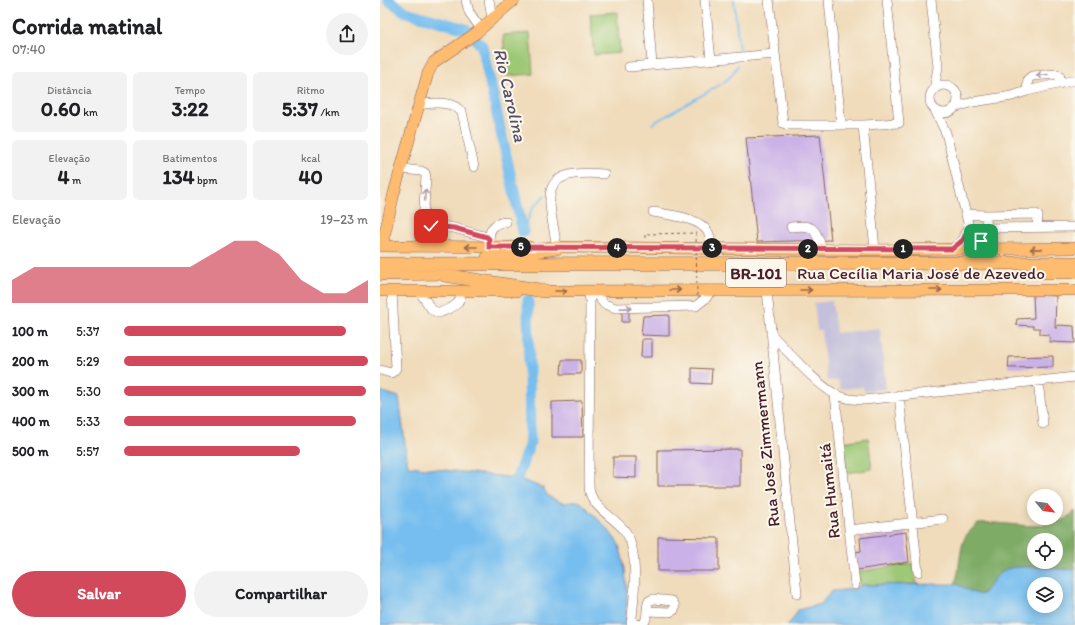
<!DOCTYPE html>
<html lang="pt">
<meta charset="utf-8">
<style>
:root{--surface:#fff;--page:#f2f2f2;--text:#202124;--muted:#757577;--accent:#d1495b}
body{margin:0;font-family:Itim,sans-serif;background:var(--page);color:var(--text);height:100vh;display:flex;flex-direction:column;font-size:15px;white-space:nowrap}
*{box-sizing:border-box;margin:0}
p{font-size:13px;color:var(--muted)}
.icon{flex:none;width:22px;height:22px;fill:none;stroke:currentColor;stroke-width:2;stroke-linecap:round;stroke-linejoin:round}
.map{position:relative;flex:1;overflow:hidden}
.side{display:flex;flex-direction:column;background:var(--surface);width:380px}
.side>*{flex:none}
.needle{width:26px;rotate:119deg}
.tools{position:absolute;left:647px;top:489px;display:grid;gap:8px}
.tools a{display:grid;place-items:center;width:36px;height:36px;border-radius:50%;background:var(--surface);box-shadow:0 2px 10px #0003;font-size:20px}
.pin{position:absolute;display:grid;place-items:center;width:34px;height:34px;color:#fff;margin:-17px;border-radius:8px;box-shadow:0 2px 6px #0006}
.km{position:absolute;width:20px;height:20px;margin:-10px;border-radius:50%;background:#222;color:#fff;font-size:11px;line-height:20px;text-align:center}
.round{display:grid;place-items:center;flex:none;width:42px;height:42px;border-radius:21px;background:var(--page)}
.overview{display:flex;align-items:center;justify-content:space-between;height:68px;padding:0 12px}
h1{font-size:22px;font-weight:700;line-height:30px}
.metrics{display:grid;grid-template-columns:repeat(3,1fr);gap:6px;height:68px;padding:4px 12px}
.metrics div{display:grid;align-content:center;border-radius:6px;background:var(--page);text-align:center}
.metrics b{font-size:20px;font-weight:700}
.metrics small{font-size:11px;font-weight:400}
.metrics p{font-size:11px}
.chart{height:112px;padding:8px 12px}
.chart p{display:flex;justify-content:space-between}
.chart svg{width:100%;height:72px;margin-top:4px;fill:var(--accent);opacity:.7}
.primary-button{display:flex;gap:8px;margin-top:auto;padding:8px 12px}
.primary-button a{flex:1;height:46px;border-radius:24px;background:var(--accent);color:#fff;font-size:16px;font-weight:700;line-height:46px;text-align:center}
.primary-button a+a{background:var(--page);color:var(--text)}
ul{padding:0 12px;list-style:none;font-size:13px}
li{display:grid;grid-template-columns:64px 48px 1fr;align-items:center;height:30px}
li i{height:10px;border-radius:5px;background:var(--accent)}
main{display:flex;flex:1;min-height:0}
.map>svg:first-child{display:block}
.industrial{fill:#c3c0db}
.green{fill:#9dc875;stroke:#747450}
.forest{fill:#7eac66;stroke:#646648;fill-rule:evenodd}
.water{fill:#76beef;stroke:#606e8d;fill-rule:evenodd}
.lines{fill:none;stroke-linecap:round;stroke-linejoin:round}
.stream{stroke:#76beef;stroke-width:2}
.river{stroke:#76beef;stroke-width:11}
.building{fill:#cab1e7}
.minor-casing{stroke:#84615d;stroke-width:10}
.major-casing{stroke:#84615d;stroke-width:12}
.highway-casing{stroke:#84615d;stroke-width:14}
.path{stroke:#84615d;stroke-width:1;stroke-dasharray:3 3;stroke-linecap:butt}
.minor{stroke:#fff;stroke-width:9}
.major{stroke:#fdbc6f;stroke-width:11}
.highway{stroke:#fdbc6f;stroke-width:13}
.path-bridge{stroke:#84615d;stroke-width:1;stroke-dasharray:3 3;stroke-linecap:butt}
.oneway{stroke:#ae9aa0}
.oneway2{stroke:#9b664a}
.route-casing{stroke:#fff;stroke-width:8}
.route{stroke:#d1495b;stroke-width:5}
.labels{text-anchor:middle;stroke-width:4;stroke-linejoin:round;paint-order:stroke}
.shield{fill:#fbf7ec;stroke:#7f6065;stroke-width:1}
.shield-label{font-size:16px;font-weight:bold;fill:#4a1f2b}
.street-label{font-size:17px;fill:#4a1f2b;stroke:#fbf7ec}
.water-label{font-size:18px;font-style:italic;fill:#574f66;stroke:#fbf7ec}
</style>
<main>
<section class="side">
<div class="overview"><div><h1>Corrida matinal</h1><p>07:40</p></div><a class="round"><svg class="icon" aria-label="share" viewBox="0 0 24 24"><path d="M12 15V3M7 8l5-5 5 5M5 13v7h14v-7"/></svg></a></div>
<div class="metrics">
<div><p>Distância</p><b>0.60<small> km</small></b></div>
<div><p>Tempo</p><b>3:22</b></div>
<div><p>Ritmo</p><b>5:37<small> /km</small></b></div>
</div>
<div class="metrics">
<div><p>Elevação</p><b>4<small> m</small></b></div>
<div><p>Batimentos</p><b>134<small> bpm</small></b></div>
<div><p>kcal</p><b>40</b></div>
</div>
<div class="chart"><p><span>Elevação</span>19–23 m</p>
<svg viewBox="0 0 160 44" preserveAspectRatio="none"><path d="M0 44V30L10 22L20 22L30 22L40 22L50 22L60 22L70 22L80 22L90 14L100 6L110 6L120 14L130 30L140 38L150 38L160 30V44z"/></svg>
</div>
<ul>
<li><b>100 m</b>5:37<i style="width:91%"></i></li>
<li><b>200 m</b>5:29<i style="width:100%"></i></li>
<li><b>300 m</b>5:30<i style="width:99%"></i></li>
<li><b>400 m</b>5:33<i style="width:95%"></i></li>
<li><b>500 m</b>5:57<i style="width:72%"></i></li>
</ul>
<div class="primary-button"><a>Salvar</a><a>Compartilhar</a></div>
</section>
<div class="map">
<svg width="695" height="625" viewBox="0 0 695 625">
<rect width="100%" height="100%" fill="#fbf7ec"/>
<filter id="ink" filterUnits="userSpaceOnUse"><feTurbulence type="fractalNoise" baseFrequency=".025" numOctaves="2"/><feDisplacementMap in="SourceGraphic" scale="8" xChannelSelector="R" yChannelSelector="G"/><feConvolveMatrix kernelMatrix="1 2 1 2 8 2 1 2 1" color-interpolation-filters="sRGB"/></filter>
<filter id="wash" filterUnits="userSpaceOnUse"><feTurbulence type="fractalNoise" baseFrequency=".012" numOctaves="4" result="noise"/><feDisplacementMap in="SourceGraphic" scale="16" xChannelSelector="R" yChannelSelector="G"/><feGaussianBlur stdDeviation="0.9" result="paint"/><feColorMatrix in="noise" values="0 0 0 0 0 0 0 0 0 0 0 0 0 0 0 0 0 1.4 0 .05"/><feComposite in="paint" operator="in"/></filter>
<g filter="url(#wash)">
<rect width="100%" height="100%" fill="#f0dcbb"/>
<path class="industrial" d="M452 301 456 333 500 328 506 389 484 391 483 387 460 389 458 380 447 381 441 330H437L434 303Z"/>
<path class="green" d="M237 12 240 53 214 55 210 14Z
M150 33 153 74 127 76 123 35Z
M488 438 492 469 467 473 463 442Z
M533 563 537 584 480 585 477 572Z"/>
<path class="forest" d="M695 511V570C678 569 635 562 622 572 614 577 610 592 601 594 595 596 583 586 575 584 580 570 579 553 584 540 586 534 593 528 598 523 629 520 669 537 695 511ZM654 540H676V562H654Z"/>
<path class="water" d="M0 391 19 397 28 466 137 478 163 488 168 496 173 499 183 503 198 501 202 503 227 528 238 543 241 552 245 569 247 594 246 625H0Z
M652 567 695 570V625H407L413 619 418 610 441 604 451 592 453 591 474 589 482 585 575 584C585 586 593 596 603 594 609 587 614 578 621 572 629 566 642 567 652 567ZM654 584H676V606H654Z"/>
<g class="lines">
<path class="stream" d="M354 0 359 51
M272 124 343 83 351 76 358 65
M143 232 152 209 165 195"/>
<path class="river" d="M8 0 26 12 86 29 102 46 143 232
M137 478 150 443 148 300"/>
</g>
<g id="blocks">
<path class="building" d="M440 135 451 240 377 242 366 138Z
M653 295 676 296 675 328H677V325L694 326 695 343 670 342 669 335 660 334V328H654L653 326 636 325 637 319 654 318Z
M242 309H249V322H242Z
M289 315V336L261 335 263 316Z
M262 339H272V357H261Z
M673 356V367L628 368 629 357Z
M182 360H201V374H181Z
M312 368 332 369 331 384 312 383Z
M202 401 203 437H172V402Z
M360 449V486H278V450Z
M233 457H256V478L233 477Z
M526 532 529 562 477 570 476 552 481 551 480 538Z
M278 537 339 538V571H278Z"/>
</g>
</g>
<g filter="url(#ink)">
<use href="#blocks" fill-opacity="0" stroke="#84615d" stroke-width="1"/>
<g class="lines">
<g class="minor-casing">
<path id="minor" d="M86 0 89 12 101 29
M109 0 112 18
M267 0 272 65
M325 0 331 60
M389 0 403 123 408 125H483L519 123 507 0
M449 0 461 125
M551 0 558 67 554 90
M249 67 395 54
M550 99a14 14 0 1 1 28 0a14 14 0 1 1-28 0Z
M647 91 648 79 652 76 677 74 680 77V84
M39 105C49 103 64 102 74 106 77 107 79 110 82 112L94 167
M574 108 593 102 632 96 647 91 695 80
M555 110 566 133 589 227 601 241 617 249
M483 125 495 250
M21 169 41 171 45 173 46 177 43 221 47 224 74 228 107 237 109 239
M273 212C289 215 319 217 328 232 331 237 331 243 331 248
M586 214 605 215
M411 227C434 224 435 228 442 249
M657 227 658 216 656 214 605 215 607 226 609 228 695 227
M109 243C109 230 112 223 126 222
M177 248C169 197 154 168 224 174
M572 249 583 240 589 227
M387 290 417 594
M39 291 52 310 59 313C73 307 79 307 82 291
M208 291 210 300 209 481C209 485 209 489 210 493 215 509 235 518 245 531 260 551 254 602 251 625
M214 291 224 304 236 308 316 306 326 298 331 290
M391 334C408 351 436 385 457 395 466 399 474 400 484 400L695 377
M0 370 11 373 14 371 16 368 12 291
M658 381 663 424
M455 394 475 585
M519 395 538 572
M469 530 563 519
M251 622 258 625 264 623C269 616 265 608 269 601L273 599 292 601 295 606 294 610 290 612 268 611"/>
</g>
<g class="major-casing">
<path id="major" d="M0 246 149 247
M2 246 14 193 48 73 54 62 96 33 134 0
M169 247 495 250 695 248
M0 291H137
M157 291 695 290"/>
</g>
<g class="highway-casing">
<path id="highway" d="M108 257 177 248
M0 264 695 263
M662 272H695
M0 274 72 273
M64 275 165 291"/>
</g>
<path class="path" d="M265 238V234L316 233"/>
<use href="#minor" class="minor"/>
<use href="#major" class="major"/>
<use href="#highway" class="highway"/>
<path class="path-bridge" d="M316 233 317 297"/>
</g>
<defs><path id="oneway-shaft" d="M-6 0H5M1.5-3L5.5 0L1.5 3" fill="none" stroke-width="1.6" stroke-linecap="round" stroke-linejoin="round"/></defs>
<g class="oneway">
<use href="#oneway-shaft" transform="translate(662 75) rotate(175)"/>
<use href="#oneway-shaft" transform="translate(45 195) rotate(-87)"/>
<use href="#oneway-shaft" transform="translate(246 308) rotate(-2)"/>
</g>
<g class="oneway2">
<use href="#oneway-shaft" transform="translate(91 247) rotate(-180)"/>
<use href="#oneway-shaft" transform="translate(656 249) rotate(179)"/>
<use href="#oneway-shaft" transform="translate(295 290)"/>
<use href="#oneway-shaft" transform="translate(426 290)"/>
<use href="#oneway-shaft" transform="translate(556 290)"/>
<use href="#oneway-shaft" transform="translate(181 291)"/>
</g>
</g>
<g class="lines" filter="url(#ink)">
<g class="route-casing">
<path id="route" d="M51 226 74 228 107 237 109 239V247L572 249 583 240 589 228 601 241"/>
</g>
<use href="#route" class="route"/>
</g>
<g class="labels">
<rect class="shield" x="346" y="259" width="60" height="28" rx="3"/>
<g class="shield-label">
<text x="376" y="279">BR-101</text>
</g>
<g class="street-label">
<text x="541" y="279">Rua Cecília Maria José de Azevedo</text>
<text transform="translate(385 444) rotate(-96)" y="6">Rua José Zimmermann</text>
<text transform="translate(449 491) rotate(-96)" y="6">Rua Humaitá</text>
</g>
<g class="water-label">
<text transform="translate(130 95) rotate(77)" y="6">Rio Carolina</text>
</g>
</g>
</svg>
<div class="tools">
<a><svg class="needle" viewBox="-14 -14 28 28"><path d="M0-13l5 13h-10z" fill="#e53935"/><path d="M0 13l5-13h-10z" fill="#757577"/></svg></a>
<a><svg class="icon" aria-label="locate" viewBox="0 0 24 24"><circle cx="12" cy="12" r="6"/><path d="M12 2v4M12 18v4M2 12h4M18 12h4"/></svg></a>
<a><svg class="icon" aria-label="layers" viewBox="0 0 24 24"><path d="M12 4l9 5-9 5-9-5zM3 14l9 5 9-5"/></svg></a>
</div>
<div class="pin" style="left:601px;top:241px;background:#1e9e55"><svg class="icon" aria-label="arrive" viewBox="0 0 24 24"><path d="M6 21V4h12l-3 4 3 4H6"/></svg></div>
<div class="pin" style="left:51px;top:226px;background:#d93025"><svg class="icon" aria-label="check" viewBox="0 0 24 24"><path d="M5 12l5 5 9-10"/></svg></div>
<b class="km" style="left:523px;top:249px">1</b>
<b class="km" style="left:428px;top:249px">2</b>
<b class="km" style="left:332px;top:248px">3</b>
<b class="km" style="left:237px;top:248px">4</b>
<b class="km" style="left:141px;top:247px">5</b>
</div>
</main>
